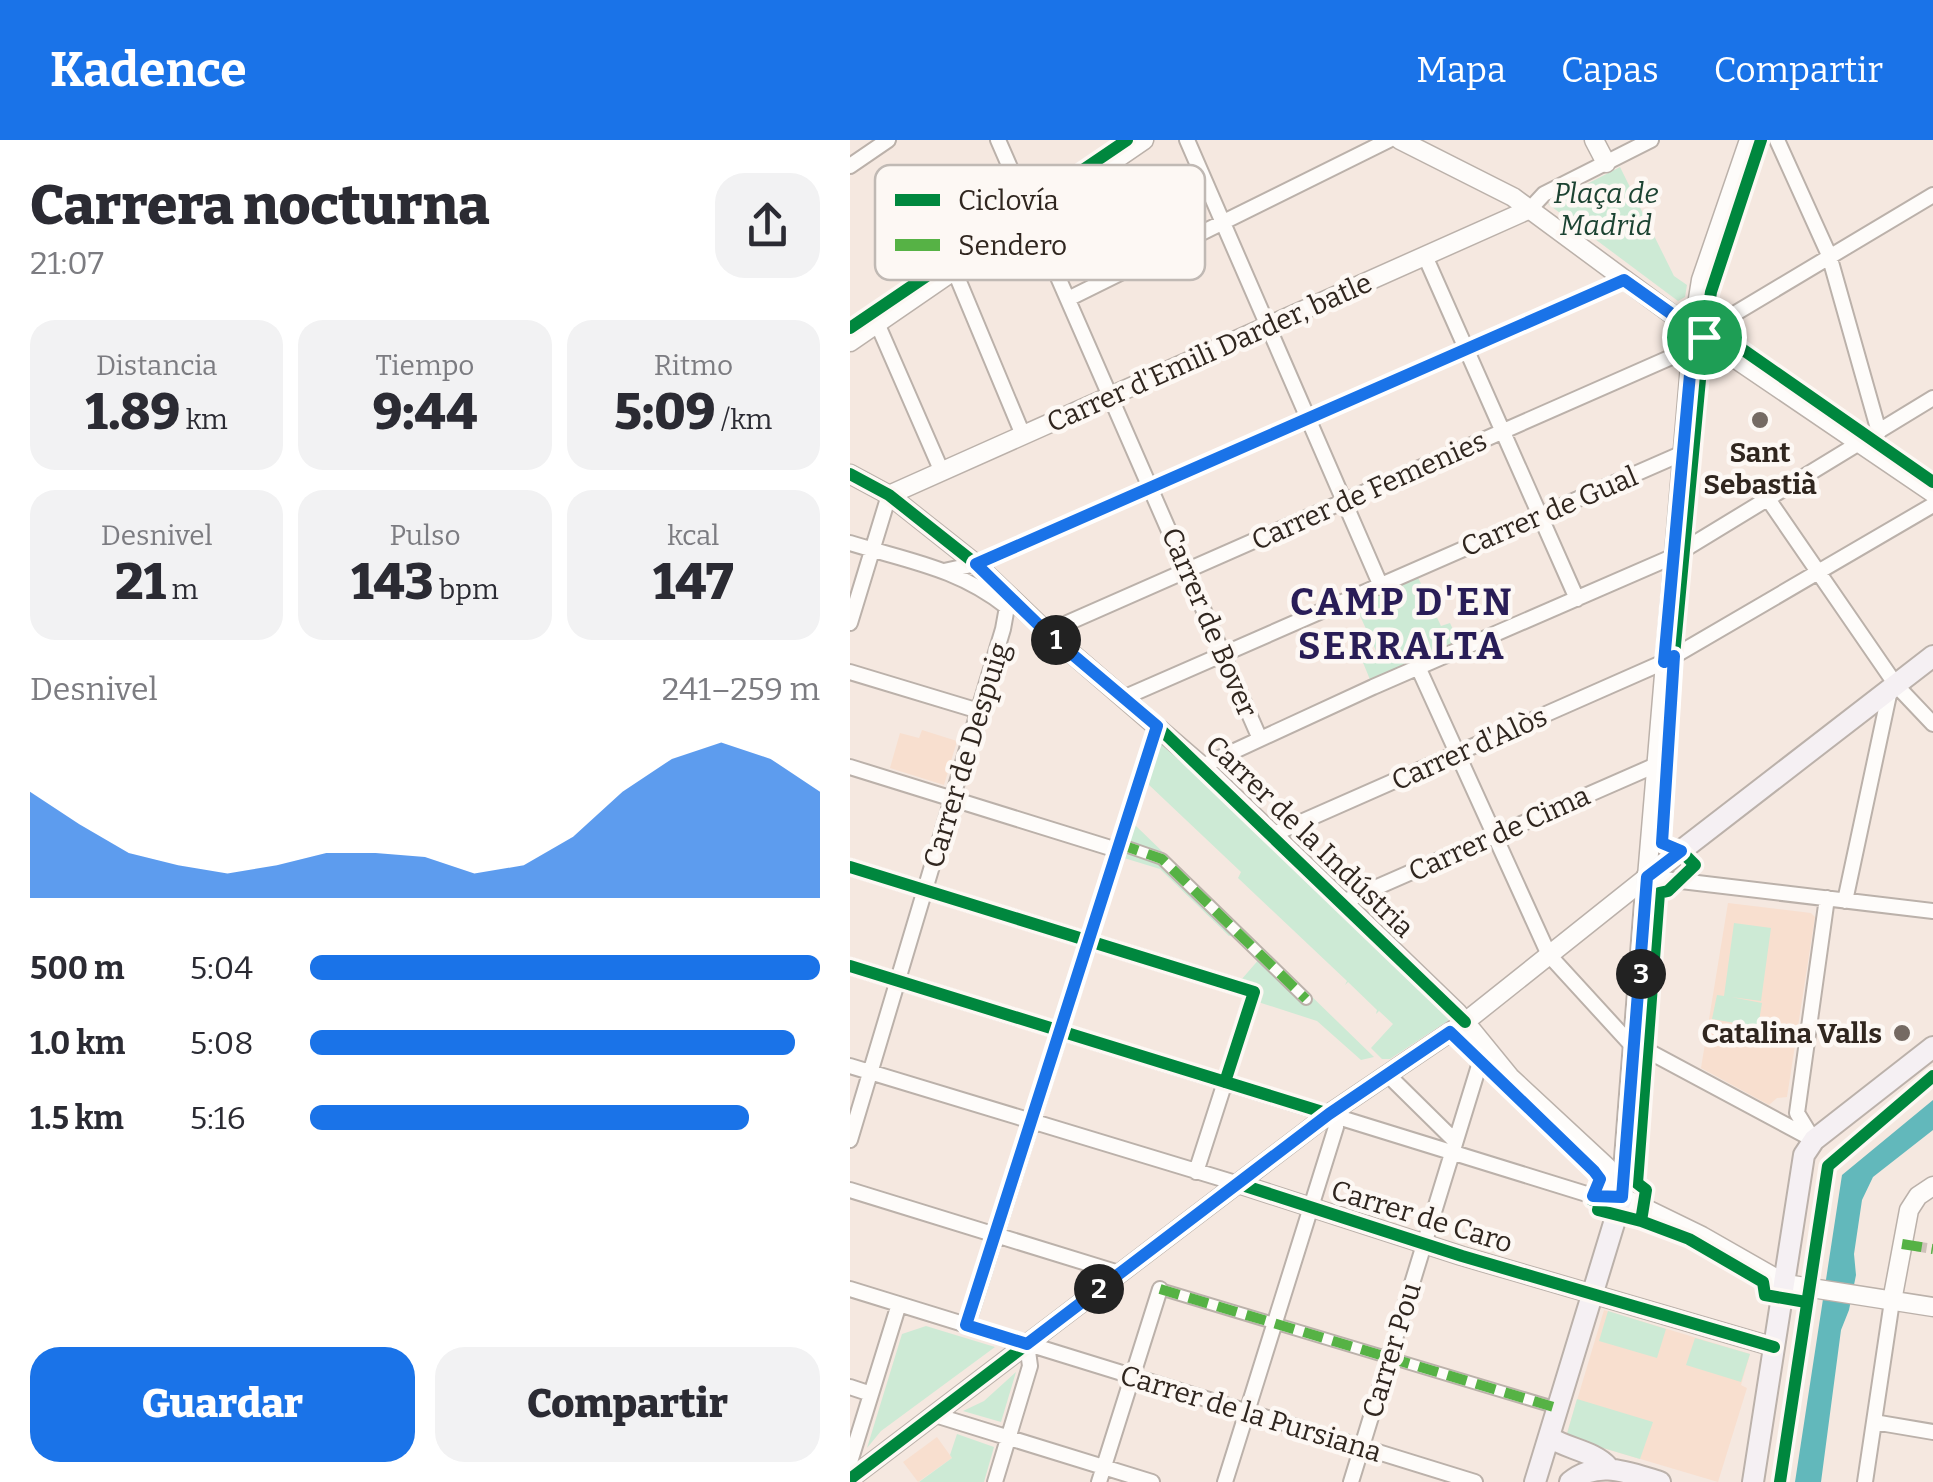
<!DOCTYPE html>
<html lang="es">
<meta charset="utf-8">
<style>
:root{--surface:#fff;--page:#f2f2f3;--text:#2b2b33;--muted:#7c7c81;--accent:#1a73e8}
body{margin:0;font-family:Bitter,serif;background:var(--page);color:var(--text);height:100vh;display:flex;flex-direction:column;font-size:38px;white-space:nowrap}
*{box-sizing:border-box;margin:0}
p{font-size:32px;color:var(--muted)}
.icon{flex:none;width:55px;height:55px;fill:none;stroke:currentColor;stroke-width:2;stroke-linecap:round;stroke-linejoin:round}
.map{position:relative;flex:1;overflow:hidden}
.panel{display:flex;flex-direction:column;background:var(--surface);width:850px}
.panel>*{flex:none}
.pin{position:absolute;display:grid;place-items:center;width:85px;height:85px;color:#fff;margin:-42px;border:5px solid #fff;border-radius:50%;box-shadow:0 2px 10px #0007}
.km{position:absolute;width:50px;height:50px;margin:-25px;border-radius:50%;background:#222;color:#fff;font-size:28px;line-height:50px;text-align:center}
.round{display:grid;place-items:center;flex:none;width:105px;height:105px;border-radius:30px;background:var(--page)}
.summary{display:flex;align-items:center;justify-content:space-between;height:170px;padding:0 30px}
h1{font-size:55px;font-weight:800;line-height:75px}
.stats{display:grid;grid-template-columns:repeat(3,1fr);gap:15px;height:170px;padding:10px 30px}
.stats div{display:grid;align-content:center;border-radius:25px;background:var(--page);text-align:center}
.stats b{font-size:50px;font-weight:800}
.stats small{font-size:28px;font-weight:400}
.stats p{font-size:28px}
.chart{height:280px;padding:20px 30px}
.chart p{display:flex;justify-content:space-between}
.chart svg{width:100%;height:180px;margin-top:10px;fill:var(--accent);opacity:.7}
.action{display:flex;gap:20px;margin-top:auto;padding:20px 30px}
.action a{flex:1;height:115px;border-radius:30px;background:var(--accent);color:#fff;font-size:40px;font-weight:800;line-height:115px;text-align:center}
.action a+a{background:var(--page);color:var(--text)}
ul{padding:0 30px;list-style:none;font-size:32px}
li{display:grid;grid-template-columns:160px 120px 1fr;align-items:center;height:75px}
li i{height:25px;border-radius:12px;background:var(--accent)}
header{display:flex;align-items:center;gap:60px;box-sizing:border-box;height:140px;padding:0 50px;background:var(--accent);color:#fff}
header strong{font-size:48px}
nav{display:flex;gap:55px;margin-inline-start:auto;font-size:35px}
main{display:flex;flex:1;min-height:0}
.map>svg:first-child{display:block}
.built{fill:#f8dfcf}
.green{fill:#cdead5}
.water{fill:#62b8bb}
.lines{fill:none;stroke-linecap:round;stroke-linejoin:round}
.pedestrian-tunnel{stroke:#cec1b9;stroke-width:10;stroke-dasharray:10 5;stroke-linecap:butt}
.pedestrian-casing{stroke:#bbb1aa;stroke-width:14}
.minor-casing{stroke:#bbb1aa;stroke-width:18}
.tertiary-casing{stroke:#bbb1aa;stroke-width:21}
.secondary-casing{stroke:#bbb1aa;stroke-width:24}
.pedestrian{stroke:#fefcfa;stroke-width:10}
.minor{stroke:#fefcfa;stroke-width:14}
.tertiary{stroke:#fefcfa;stroke-width:18}
.secondary{stroke:#f5f0f3;stroke-width:20}
.quiet{stroke:#56b245;stroke-width:10;stroke-dasharray:20 10;stroke-linecap:butt}
.cycleway-casing{stroke:#fdf8f4;stroke-width:19}
.cycleway{stroke:#00873e;stroke-width:12}
.route-casing{stroke:#fff;stroke-width:20}
.route{stroke:#1a73e8;stroke-width:12}
.poi-dot{fill:#756a63;stroke:#fdf8f4;stroke-width:4}
.labels{text-anchor:middle;stroke-width:9;stroke-linejoin:round;paint-order:stroke}
.park-label{font-size:28px;font-style:italic;fill:#1c4332;stroke:#fdf8f4}
.street-label{font-size:28px;fill:#30261f;stroke:#fdf8f4}
.poi-label{font-size:28px;font-weight:bold;fill:#30261f;stroke:#fdf8f4}
.district-label{font-size:38px;font-weight:bold;letter-spacing:2.5px;fill:#291d57;stroke:#fdf8f4}
.key{fill:#fdf8f4;stroke:#c0b9b4;stroke-width:2.5}
.key-label{font-size:28px;fill:#30261f}
</style>
<header>
<strong>Kadence</strong>
<nav><a>Mapa</a><a>Capas</a><a>Compartir</a></nav>
</header>
<main>
<section class="panel">
<div class="summary"><div><h1>Carrera nocturna</h1><p>21:07</p></div><a class="round"><svg class="icon" aria-label="share" viewBox="0 0 24 24"><path d="M12 15V3M7 8l5-5 5 5M5 13v7h14v-7"/></svg></a></div>
<div class="stats">
<div><p>Distancia</p><b>1.89<small> km</small></b></div>
<div><p>Tiempo</p><b>9:44</b></div>
<div><p>Ritmo</p><b>5:09<small> /km</small></b></div>
</div>
<div class="stats">
<div><p>Desnivel</p><b>21<small> m</small></b></div>
<div><p>Pulso</p><b>143<small> bpm</small></b></div>
<div><p>kcal</p><b>147</b></div>
</div>
<div class="chart"><p><span>Desnivel</span>241–259 m</p>
<svg viewBox="0 0 160 44" preserveAspectRatio="none"><path d="M0 44V18L10 26L20 33L30 36L40 38L50 36L60 33L70 33L80 34L90 38L100 36L110 29L120 18L130 10L140 6L150 10L160 18V44z"/></svg>
</div>
<ul>
<li><b>500 m</b>5:04<i style="width:100%"></i></li>
<li><b>1.0 km</b>5:08<i style="width:95%"></i></li>
<li><b>1.5 km</b>5:16<i style="width:86%"></i></li>
</ul>
<div class="action"><a>Guardar</a><a>Compartir</a></div>
</section>
<div class="map">
<svg width="1083" height="1342" viewBox="0 0 1083 1342">
<rect width="100%" height="100%" fill="#f5e8e0"/>
<path class="built" d="M72 590 107 601 94 645 40 628 50 593 69 598Z
M878 763 961 773 965 777 937 957 927 958 919 965 851 928Z
M754 1170 900 1214 891 1245 897 1248 868 1342 716 1297Z
M87 1297 102 1318 68 1342 53 1322Z"/>
<path class="green" d="M770 27 824 136 837 145 835 157 828 161 698 64Z
M564 429 591 486 600 483 612 509 523 547 512 520 527 513 501 456Z
M312 597 563 839 599 880 540 919H532L521 908 543 884 529 871 526 874 527 870 498 842 495 845 497 841 388 738 391 732 298 644Z
M285 685 524 917 511 920 467 881 408 862 412 847 391 840 411 817 382 795 379 796 310 729 274 718Z
M884 783 921 788 911 861 881 857 912 863 908 887 862 879 867 855 874 856Z
M758 1171 816 1189 807 1218 749 1201Z
M76 1186 145 1207 31 1291 17 1308 52 1194Z
M845 1198 900 1214 891 1242 836 1225Z
M166 1232 151 1282 113 1271 134 1261Z
M727 1259 803 1282 790 1319 716 1297Z
M107 1294 144 1307 134 1342H69L102 1318 100 1315Z"/>
<path class="water" d="M1083 960V990L1023 1037 1012 1060 1004 1114 1006 1135 999 1170 991 1190 971 1342H945L992 1035Z"/>
<g class="lines">
<path class="pedestrian-tunnel" d="M1052 1104 1083 1109"/>
<g class="pedestrian-casing">
<path id="pedestrian" d="M269 704 312 719 456 859
M310 1149 707 1268"/>
</g>
<g class="minor-casing">
<path id="minor" d="M148 0 410 599
M337 0 530 444
M927 0 979 115 1029 292
M0 26 38 0
M680 69 694 54 801 0
M575 116 727 459
M105 132 173 295
M218 159 539 0
M27 183 92 332
M843 190 874 180 1083 55
M918 359 1046 545 1083 584
M0 403C58 421 108 428 157 467L153 489 0 1000
M94 431 126 424 774 140
M0 483 39 355
M197 492 842 208
M568 527 699 815 786 910 798 911 964 1000
M0 532 129 571
M273 558 833 313
M352 626 523 547 822 417 1083 258
M0 627 267 710
M424 694 814 522 1083 365
M0 727 404 852 346 1032
M797 737 1083 771
M995 761 1040 550
M493 762 806 625
M0 826 743 1056 772 1057
M0 926 389 1044
M537 934 605 1001
M961 996 947 973 977 758
M0 1050 269 1133
M0 1149 625 1342
M117 1185 307 586
M0 1247 21 1254
M85 1275 302 1342
M1024 1282 1083 1292
M0 1322 49 1164
M145 1342 180 1226 177 1204
M249 1342 310 1149
M375 1342 486 987 479 974
M501 1342 635 906
M1015 1342 1042 1161"/>
</g>
<g class="tertiary-casing">
<path id="tertiary" d="M550 0 663 57 843 190 1083 353
M744 0 756 23
M0 202 294 0
M0 334 39 355 126 424 197 492 352 626 607 872 660 937 757 1027 772 1057 852 1096 936 1144 1083 1167
M39 355 680 69
M389 1044 612 1116 924 1207
M1042 1161 1059 1070 1068 1056 1083 1046
M0 1339 479 974 615 882 797 737 843 190 851 140 899 0"/>
</g>
<g class="secondary-casing">
<path id="secondary" d="M699 1297C717 1309 744 1311 758 1327
M685 1342 772 1057 797 737 1083 516
M720 1342C748 1319 779 1333 810 1342
M903 1342 954 1015 964 1000 1083 907"/>
</g>
<use href="#pedestrian" class="pedestrian"/>
<use href="#minor" class="minor"/>
<use href="#tertiary" class="tertiary"/>
<use href="#secondary" class="secondary"/>
<path class="quiet" d="M269 704 312 719 456 859
M1052 1104 1083 1109
M310 1149 707 1268"/>
<g class="cycleway-casing">
<path id="cycleway" d="M911 0 861 152 854 197 824 516 812 703 819 708H828L845 725 818 751 809 753 787 1043 796 1050 791 1081 839 1099 913 1142 915 1155 956 1162
M858 172 869 193 1083 342
M0 188 277 0
M0 334 39 355 126 424 197 492 307 586 615 882
M0 727 404 852 375 942
M0 826 479 974
M389 1044 612 1116 924 1207
M0 1339 479 974 600 892 744 1031 750 1039 742 1060 750 1062 748 1070 791 1081
M930 1342 978 1026 1083 936"/>
</g>
<use href="#cycleway" class="cycleway"/>
</g>
<g class="lines">
<g class="route-casing">
<path id="route" d="M854 197C827 178 801 159 774 140L126 424 196 492 307 586 116 1185 177 1204 479 974 600 892 744 1031 750 1039 743 1056 772 1057 797 737 831 711 812 703 824 516 814 522 844 190 856 186 854 197"/>
</g>
<use href="#route" class="route"/>
</g>
<g class="poi-dot">
<circle cx="910" cy="280" r="10"/>
<circle cx="1052" cy="893" r="10"/>
</g>
<g class="labels">
<g class="park-label">
<text x="756" y="63">Plaça de<tspan x="756" dy="32">Madrid</tspan></text>
</g>
<g class="street-label">
<text transform="translate(359 212) rotate(-24)" y="10">Carrer d'Emili Darder, batle</text>
<text transform="translate(519 350) rotate(-24)" y="10">Carrer de Femenies</text>
<text transform="translate(699 371) rotate(-23)" y="10">Carrer de Gual</text>
<text transform="translate(360 482) rotate(67)" y="10">Carrer de Bover</text>
<text transform="translate(619 608) rotate(-24)" y="10">Carrer d'Alòs</text>
<text transform="translate(116 615) rotate(-73)" y="10">Carrer de Despuig</text>
<text transform="translate(649 693) rotate(-24)" y="10">Carrer de Cima</text>
<text transform="translate(460 696) rotate(44)" y="10">Carrer de la Indústria</text>
<text transform="translate(572 1076) rotate(17)" y="10">Carrer de Caro</text>
<text transform="translate(541 1210) rotate(-73)" y="10">Carrer Pou</text>
<text transform="translate(401 1273) rotate(17)" y="10">Carrer de la Pursiana</text>
</g>
<g class="poi-label">
<text x="910" y="322">Sant<tspan x="910" dy="32">Sebastià</tspan></text>
<text x="1032" y="903" text-anchor="end">Catalina Valls</text>
</g>
<g class="district-label">
<text x="552" y="475">CAMP D'EN<tspan x="552" dy="44">SERRALTA</tspan></text>
</g>
</g>
<rect x="25" y="25" width="330" height="115" rx="15" class="key"/>
<rect x="45" y="54" width="45" height="12" fill="#00873e"/>
<rect x="45" y="99" width="45" height="12" fill="#56b245"/>
<g class="key-label">
<text x="108" y="70">Ciclovía</text>
<text x="108" y="115">Sendero</text>
</g>
</svg>
<div class="pin" style="left:854px;top:197px;background:#1e9e55"><svg class="icon" aria-label="arrive" viewBox="0 0 24 24"><path d="M6 21V4h12l-3 4 3 4H6"/></svg></div>
<b class="km" style="left:206px;top:500px">1</b>
<b class="km" style="left:249px;top:1149px">2</b>
<b class="km" style="left:791px;top:834px">3</b>
</div>
</main>
